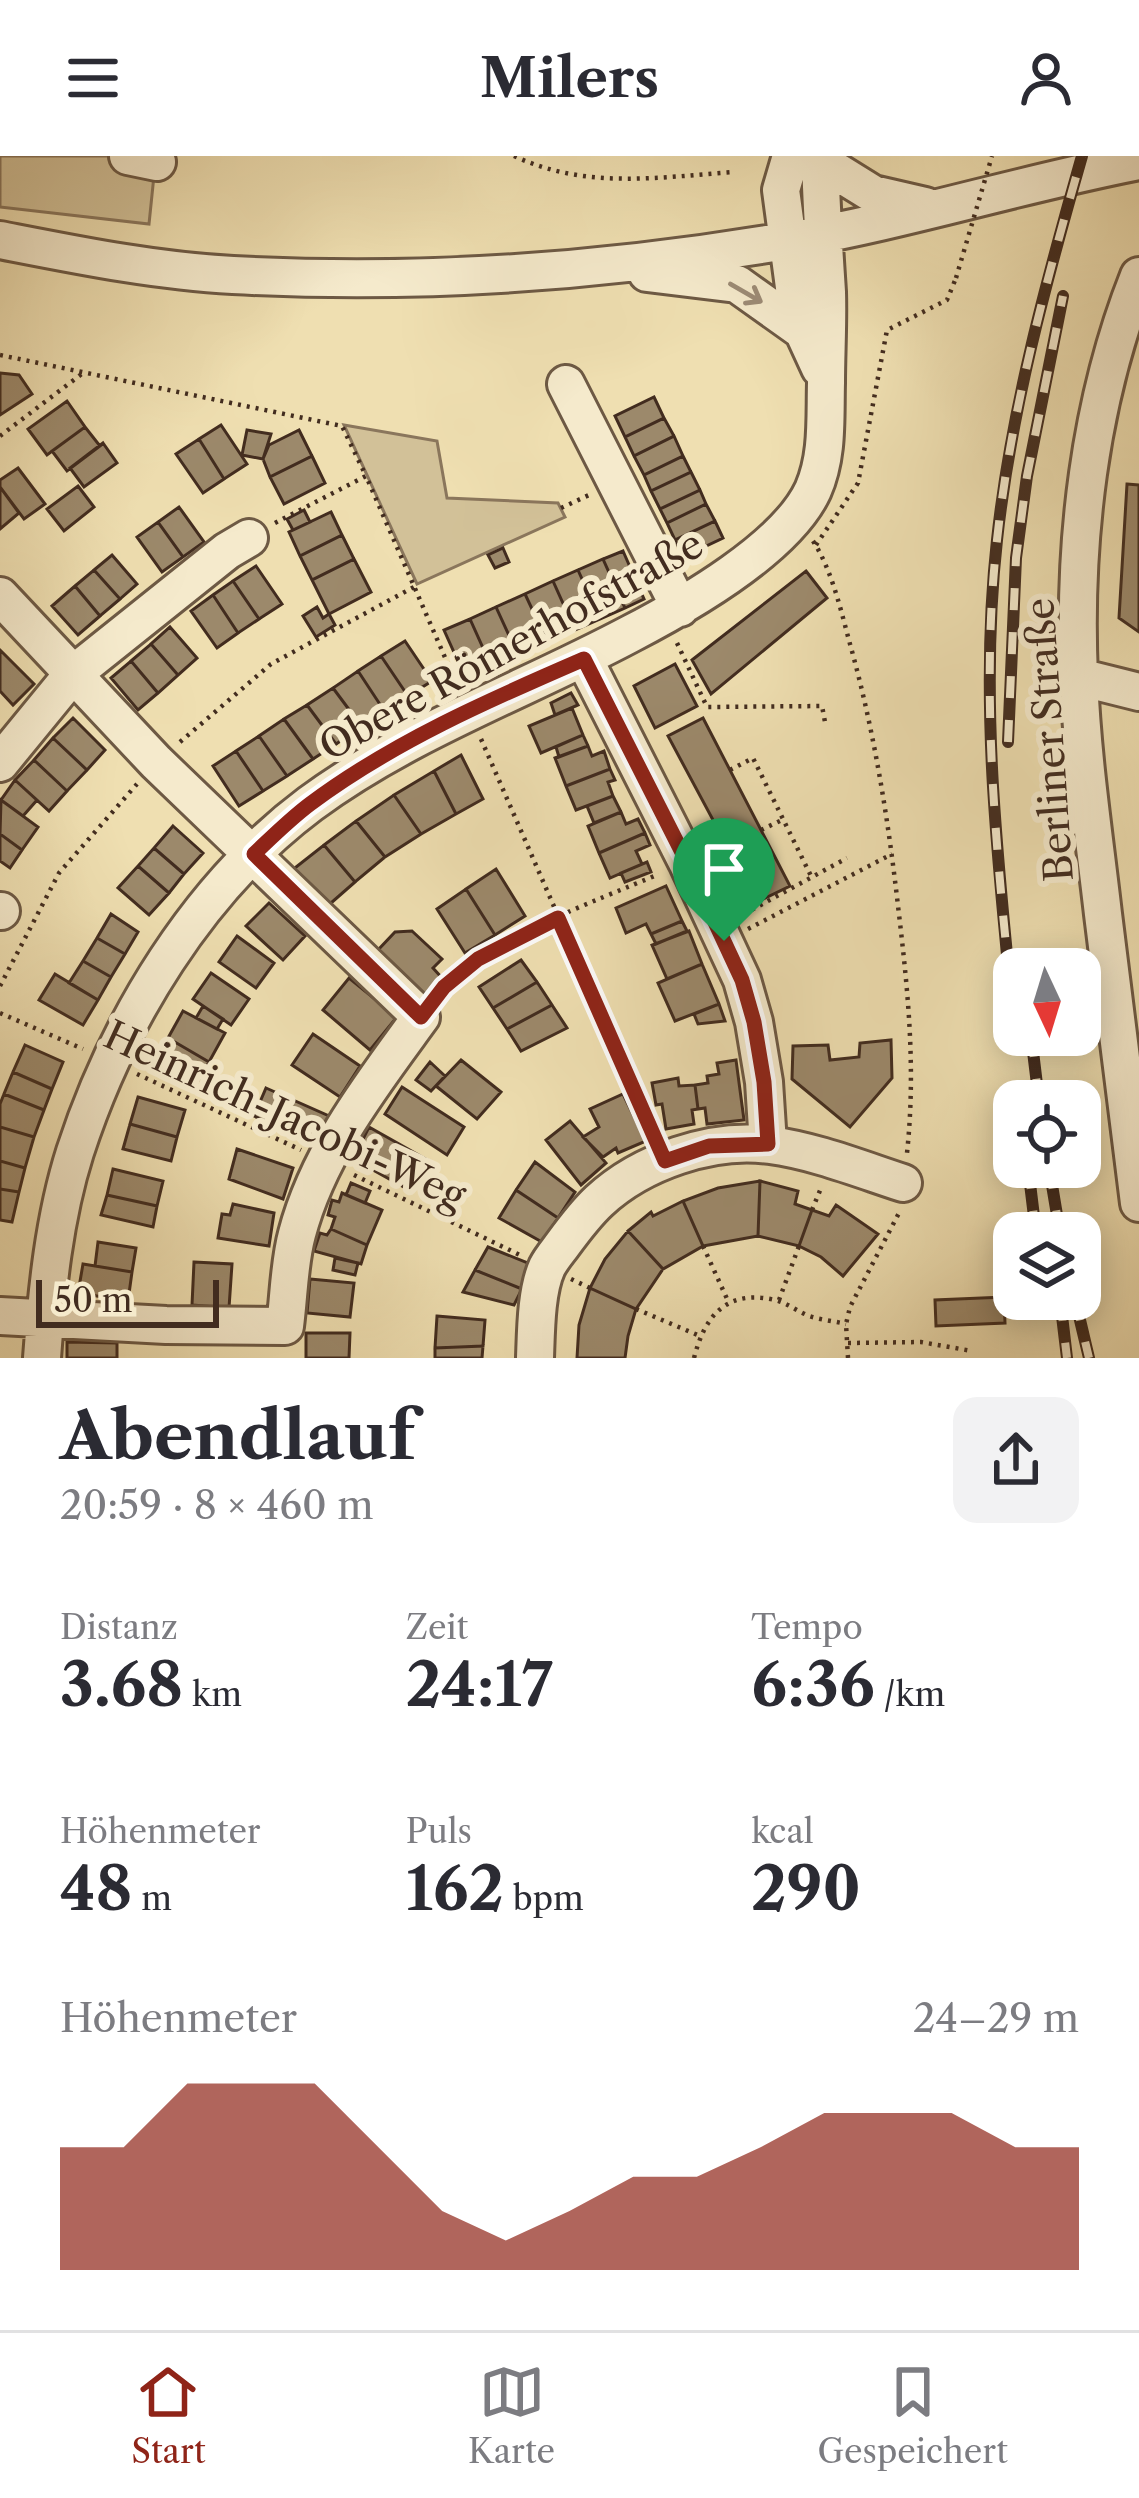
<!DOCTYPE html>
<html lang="de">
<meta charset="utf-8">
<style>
:root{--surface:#fff;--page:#f2f2f3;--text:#2b2b33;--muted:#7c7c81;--line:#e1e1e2;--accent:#8f2418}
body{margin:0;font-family:"Libre Caslon Text",serif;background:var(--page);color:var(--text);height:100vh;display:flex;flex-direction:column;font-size:45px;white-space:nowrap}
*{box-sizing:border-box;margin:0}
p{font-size:39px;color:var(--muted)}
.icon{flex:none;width:66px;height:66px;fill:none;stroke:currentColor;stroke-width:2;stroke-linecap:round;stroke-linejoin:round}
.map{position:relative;height:1202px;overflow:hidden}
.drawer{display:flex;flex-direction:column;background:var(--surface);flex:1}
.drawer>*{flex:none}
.needle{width:78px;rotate:176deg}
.controls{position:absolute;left:993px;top:792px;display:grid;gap:24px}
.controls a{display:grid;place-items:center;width:108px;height:108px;border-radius:24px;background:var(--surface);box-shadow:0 6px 30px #0003;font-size:60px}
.scale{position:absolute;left:36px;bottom:30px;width:183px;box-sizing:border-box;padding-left:12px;border:6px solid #422c1f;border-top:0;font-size:33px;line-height:42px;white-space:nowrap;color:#422c1f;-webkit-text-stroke:9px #f5eacc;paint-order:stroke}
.pin{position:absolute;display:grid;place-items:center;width:102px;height:102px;color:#fff;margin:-123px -51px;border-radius:50% 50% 50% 0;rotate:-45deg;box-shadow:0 0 12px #0007}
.pin .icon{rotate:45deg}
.round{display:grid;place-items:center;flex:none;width:126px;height:126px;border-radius:24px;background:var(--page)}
.headline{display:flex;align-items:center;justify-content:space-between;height:204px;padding:0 60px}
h1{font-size:66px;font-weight:700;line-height:90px}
.stats{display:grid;grid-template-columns:repeat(3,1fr);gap:18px;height:204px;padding:12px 60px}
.stats div{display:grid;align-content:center}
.stats b{font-size:60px;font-weight:700}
.stats small{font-size:33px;font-weight:400}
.stats p{font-size:33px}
.chart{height:336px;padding:24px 60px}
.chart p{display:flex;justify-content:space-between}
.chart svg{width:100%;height:216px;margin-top:12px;fill:var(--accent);opacity:.7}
header{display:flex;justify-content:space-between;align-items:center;height:156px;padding:0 60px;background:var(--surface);font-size:54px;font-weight:700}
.menu{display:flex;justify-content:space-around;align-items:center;height:168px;border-top:3px solid var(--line);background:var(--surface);font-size:33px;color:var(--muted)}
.menu a{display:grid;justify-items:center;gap:6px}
.menu .active{color:var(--accent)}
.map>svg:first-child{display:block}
.green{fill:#d2c198;stroke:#8a765c;stroke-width:3}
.building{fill:#9c896b;stroke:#422c1f;stroke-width:3}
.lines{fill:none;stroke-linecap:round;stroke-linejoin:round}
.minor-casing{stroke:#6d5944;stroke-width:42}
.path{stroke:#422c1f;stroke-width:4.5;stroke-dasharray:3 6;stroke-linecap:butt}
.minor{stroke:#f5eacc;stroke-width:36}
.rail-casing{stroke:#422c1f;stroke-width:12}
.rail{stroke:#f5eacc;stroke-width:8;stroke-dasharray:22;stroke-linecap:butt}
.path-bridge{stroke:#422c1f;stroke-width:4.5;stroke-dasharray:3 6;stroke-linecap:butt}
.oneway{stroke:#9c8b76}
.route-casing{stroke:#fff;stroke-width:24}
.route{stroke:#8f2418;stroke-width:15}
.labels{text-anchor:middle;stroke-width:12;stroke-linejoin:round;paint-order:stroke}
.street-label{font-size:39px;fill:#422c1f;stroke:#f5eacc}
</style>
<header><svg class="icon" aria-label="menu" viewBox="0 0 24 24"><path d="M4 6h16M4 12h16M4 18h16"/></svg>Milers<svg class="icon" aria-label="person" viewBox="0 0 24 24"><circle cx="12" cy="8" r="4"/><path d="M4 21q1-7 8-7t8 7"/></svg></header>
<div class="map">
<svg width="1139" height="1202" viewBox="0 0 1139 1202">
<rect width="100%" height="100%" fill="#efdfb1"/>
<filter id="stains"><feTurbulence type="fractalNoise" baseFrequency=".00167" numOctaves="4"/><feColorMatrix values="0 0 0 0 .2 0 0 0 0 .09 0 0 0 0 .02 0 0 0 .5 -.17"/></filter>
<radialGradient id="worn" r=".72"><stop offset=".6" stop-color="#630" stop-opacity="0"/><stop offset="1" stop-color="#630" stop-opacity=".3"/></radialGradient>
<path class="green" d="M0 0H156L149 68 0 51Z
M344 269 437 285 447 342 558 347 565 361 417 428Z"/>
<path class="building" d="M0 217 19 219 32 238 0 259Z
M654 241 664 262 625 281 615 260Z
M67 245 85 271 47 299 28 273Z
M664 262 674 280 634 300 625 281Z
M221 269 247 308 224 323 199 283Z
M85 271 100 290 67 315 52 295Z
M247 274 271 278 263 303 242 299Z
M299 274 312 300 270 321 263 303 269 289Z
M674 280 683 300 644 319 634 300Z
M199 283 224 323 203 337 176 298Z
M103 287 117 307 84 331 70 312Z
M312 300 325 327 284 348 270 321Z
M683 300 691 316 651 335 644 319Z
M18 312 45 348 24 363 0 331V324Z
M691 316 700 334 660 353 651 335Z
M1127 328 1139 329V476L1119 462Z
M78 330 94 351 64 375 47 353Z
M0 331 19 357 0 373Z
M700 334 706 348 667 367 660 353Z
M706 348 715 365 675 384 667 367Z
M179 351 204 386 183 401 158 366Z
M304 354 310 366 293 374 287 363Z
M331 356 342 379 300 400 289 376Z
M715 365 723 382 683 401 675 384Z
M158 366 183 401 162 416 137 381Z
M342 379 354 403 312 424 300 400Z
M503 392 509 406 495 412 488 399Z
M623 395 644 443 625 452 603 403Z
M112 399 137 428 120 443 94 414Z
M354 403 371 436 329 458 312 424Z
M603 403 625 452 600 463 578 414Z
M256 410 282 448 259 463 233 425Z
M94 414 120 443 100 460 75 430Z
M578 414 600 463 575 474 553 425Z
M806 415 827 442 711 538 692 504Z
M233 425 259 463 238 477 213 439Z
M553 425 575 474 547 485 525 438Z
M75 430 100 460 78 479 52 450Z
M525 438 547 485 518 499 496 451Z
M213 439 238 477 217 492 191 455Z
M317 451 323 462 329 458 335 469 316 481 303 460Z
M496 451 518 499 492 512 470 463Z
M470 463 492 512 466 523 444 474Z
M170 471 197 502 178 519 151 488Z
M405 485 432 525 408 540 381 500Z
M151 488 178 519 158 537 131 505Z
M0 494 34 528 13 549 0 535Z
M381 500 408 540 385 556 358 515Z
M131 505 158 537 138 554 111 522Z
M675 508 697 550 655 572 634 530Z
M358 515 385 556 362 571 333 532Z
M333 532 362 571 336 588 307 549Z
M571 537 578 549 555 559 551 547Z
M307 549 336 588 313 603 284 563Z
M572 552 583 579 541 597 529 570Z
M73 562 105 594 87 614 53 582Z
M703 562 790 730 757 746 668 580Z
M284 563 313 603 287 620 259 580Z
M583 579 588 590 559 601 556 591Z
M259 580 287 620 263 635 236 595Z
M53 582 87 614 67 635 34 604Z
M588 590 592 600 604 595 610 613 566 630 555 602Z
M236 595 263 635 239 650 213 610Z
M461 599 483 643 456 658 434 615Z
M34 604 67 635 49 655 15 624Z
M610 613 615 624 608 626 613 640 576 654 566 630Z
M434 615 456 658 421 678 394 639Z
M15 624 37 644 23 660 1 644Z
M394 639 421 678 385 701 356 665Z
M613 640 621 656 594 667 587 650Z
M1 644 38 671 22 694 0 678Z
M621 656 626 668 638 663 645 677 599 697 588 670Z
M356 665 385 701 355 726 324 689Z
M173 670 203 697 184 718 154 692Z
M645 677 650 689 636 695 642 708 610 722 599 697Z
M0 678 22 694 10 712 0 705Z
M324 689 355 726 323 754 291 715Z
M154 692 184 718 169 737 138 710Z
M647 706 651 716 625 726 621 717Z
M138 710 169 737 149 759 118 732Z
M496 713 525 760 495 779 466 733Z
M666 730 682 765 651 778 646 768 626 777 616 752Z
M466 733 495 779 465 797 437 753Z
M269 747 305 780 283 804 246 770Z
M111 758 138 776 125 798 97 782Z
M682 765 687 775 656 788 651 778Z
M412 775 442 803 433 812 442 822 425 839 378 794 395 776Z
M689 775 702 808 667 823 652 789Z
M237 780 274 807 256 832 219 806Z
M97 782 125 798 111 821 83 805Z
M521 804 537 826 493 852 479 831Z
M83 805 111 821 98 844 69 827Z
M702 808 719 848 675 865 658 827Z
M211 817 249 843 231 869 193 843Z
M55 818 98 844 83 869 39 844Z
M349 822 397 861 370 894 323 854Z
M537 826 552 849 507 873 493 852Z
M719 848 725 865 698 868 694 858Z
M552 849 567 872 521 895 507 873Z
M203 850 223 863 217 873 196 862Z
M183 855 225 877 209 906 168 882Z
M313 878 360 910 340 941 292 909Z
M168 882 209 906 193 933 152 910Z
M891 884 892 922 850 971 792 923 793 890 828 889 830 904 859 901 860 887Z
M25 889 63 906 52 933 13 916Z
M461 904 501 936 477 963 436 930Z
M736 904 744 964 707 968 705 952 698 953 695 929 708 927 707 920 719 918 717 907Z
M430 906 445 920 431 935 416 924Z
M13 916 52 933 44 954 4 938Z
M678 922 679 930 695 929 698 953 692 954 694 968 666 973 662 948 656 949 652 927Z
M402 931 464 971 447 999 385 958Z
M266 932 329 960 315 989 254 960Z
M4 938 44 954 34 981 0 971V948Z
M623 938 646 985 618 997 616 992 603 1001 583 981 599 971 590 953Z
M138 941 185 954 177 981 130 968Z
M570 965 606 1007 581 1029 546 984Z
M130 968 177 981 171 1005 123 993Z
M0 971 34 981 25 1012 0 1005Z
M369 971 431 1006 411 1035 353 1003Z
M237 993 293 1012 283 1043 229 1023Z
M0 1005 25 1012 19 1036 0 1033Z
M535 1006 575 1036 558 1062 516 1034Z
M113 1013 163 1025 157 1050 107 1039Z
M760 1025 758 1080 703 1090 683 1045 718 1032Z
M760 1025 798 1035 795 1048 812 1054 799 1090 758 1080Z
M351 1027 370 1035 365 1047 346 1039Z
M0 1033 19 1036 12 1066 0 1064Z
M516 1034 558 1062 542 1086 499 1062Z
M342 1037 382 1054 367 1089 331 1073 335 1061 328 1059 332 1044 339 1046Z
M107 1039 157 1050 153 1071 101 1059Z
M683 1045 703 1090 663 1113 628 1075 651 1056 653 1060Z
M233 1048 274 1057 269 1090 218 1082 222 1058 230 1059Z
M836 1049 878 1078 843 1120 821 1101 799 1090 812 1054 829 1060Z
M331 1073 367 1089 361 1108 314 1095 320 1077 327 1079Z
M628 1075 663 1113 636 1153 590 1132 605 1103Z
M98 1086 136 1092 132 1116 95 1110Z
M488 1091 533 1109 522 1133 475 1114Z
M335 1102 358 1107 355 1119 333 1114Z
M194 1106 232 1108 229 1152 192 1149Z
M83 1108 132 1116 128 1145 78 1137Z
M475 1114 522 1133 514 1149 463 1136Z
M310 1123 354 1127 350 1161 307 1157Z
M590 1132 636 1153 628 1180 625 1202H577L579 1169Z
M1004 1141 1005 1167 936 1170 935 1144Z
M437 1160 485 1164 483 1190 435 1192Z
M306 1177H350L349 1202H306Z
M67 1186 117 1187V1202H67Z
M483 1190 482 1202H435V1192Z"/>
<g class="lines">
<g class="minor-casing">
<path id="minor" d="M128 0 157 6
M791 0 781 34 796 146 803 175 820 212
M827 0 831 12 873 38 925 50
M0 84C77 99 155 115 233 119 418 129 603 116 785 85 904 65 1020 28 1139 5
M647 117 737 128 803 175
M1139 120C1089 246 1073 387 1079 522 1082 601 1094 679 1103 758 1115 854 1127 951 1139 1047
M566 228 680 452
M0 440 156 606 421 861C373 927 318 997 297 1078 289 1107 289 1140 285 1170L166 1169 0 1160
M584 503 687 706 742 824 754 866 764 926 768 988
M1079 521 1139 536
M0 607 72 519 227 395 249 382
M0 755H1
M42 1202C47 1134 54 1062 75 996 118 864 198 732 310 648 409 575 523 535 630 478 686 449 786 392 813 334 828 300 825 263 826 227 826 197 828 166 827 136 824 90 821 46 820 0
M535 1202C536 1175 536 1135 547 1111 551 1103 558 1095 563 1088 574 1073 585 1058 599 1045 641 1006 712 981 770 989 815 995 860 1013 903 1027"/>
</g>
<path class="path" d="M514 0C587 34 658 21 735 16
M0 199 342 270 366 320
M0 280 83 217
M561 352 589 339
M275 367 366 320 457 529
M813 385C832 414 841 455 850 488 874 574 888 662 898 750 908 834 916 912 907 997
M816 389 858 327 887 174 947 144 956 122
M677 487 707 551 822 550 825 566
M481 583 654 980
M180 586 271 508 414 431
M730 614 753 602 812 722
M761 674 782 664
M744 758 847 702
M748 773 892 698
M0 830 59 717 137 628
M439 837C483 785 596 745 659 718
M0 857 83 893
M137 918 301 994
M354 1019 522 1100
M812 1054 821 1032
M703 1090 728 1145
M571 1123 590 1132
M779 1144 799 1090
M636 1153 700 1180
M848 1187 921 1186 972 1195
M694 1202C705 1159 727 1133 775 1144 787 1147 797 1155 809 1160 821 1164 834 1165 846 1168
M848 1202 846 1168 850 1151 900 1055"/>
<use href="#minor" class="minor"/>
<g class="rail-casing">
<path id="rail" d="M1008 586 1016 402 1027 320 1063 140
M1014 869C998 708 979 545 997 384 1011 254 1046 126 1082 0
M1031 879 1039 945
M1028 1011 1036 1077
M1049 1011 1060 1077
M1060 1143 1067 1202
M1075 1143 1089 1202"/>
</g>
<use href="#rail" class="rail"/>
<path class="path-bridge" d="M956 122 992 0"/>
</g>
<defs><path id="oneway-shaft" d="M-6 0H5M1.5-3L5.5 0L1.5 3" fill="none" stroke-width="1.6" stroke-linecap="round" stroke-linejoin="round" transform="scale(3)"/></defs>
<use class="oneway" href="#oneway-shaft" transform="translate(746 137) rotate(30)"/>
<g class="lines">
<g class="route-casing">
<path id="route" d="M584 503 687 706 742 824 754 866 764 926 768 988 709 990 665 1005 558 762 478 803 444 831 421 861 254 698C272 681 290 663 310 648 393 586 489 544 584 503Z"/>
</g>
<use href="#route" class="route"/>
</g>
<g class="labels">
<g class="street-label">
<text transform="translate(511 489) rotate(-29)" y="14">Obere Römerhofstraße</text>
<text transform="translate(1049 584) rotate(-94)" y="14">Berliner Straße</text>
<text transform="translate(285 959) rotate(25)" y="14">Heinrich-Jacobi-Weg</text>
</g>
</g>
<rect width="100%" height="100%" filter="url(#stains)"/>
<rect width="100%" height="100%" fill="url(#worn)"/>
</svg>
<div class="controls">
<a><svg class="needle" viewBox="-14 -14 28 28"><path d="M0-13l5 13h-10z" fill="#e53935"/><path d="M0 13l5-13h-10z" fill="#7c7c81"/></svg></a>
<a><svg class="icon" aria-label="locate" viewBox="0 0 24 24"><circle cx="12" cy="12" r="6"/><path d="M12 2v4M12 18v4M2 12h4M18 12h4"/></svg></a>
<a><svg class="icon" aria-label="layers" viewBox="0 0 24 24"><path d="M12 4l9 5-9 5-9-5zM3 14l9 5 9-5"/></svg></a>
</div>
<div class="scale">50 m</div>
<div class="pin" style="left:724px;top:785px;background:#1e9e55"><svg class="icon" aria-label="arrive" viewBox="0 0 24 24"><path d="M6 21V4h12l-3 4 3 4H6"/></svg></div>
</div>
<section class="drawer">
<div class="headline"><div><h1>Abendlauf</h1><p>20:59 · 8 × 460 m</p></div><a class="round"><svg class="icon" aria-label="share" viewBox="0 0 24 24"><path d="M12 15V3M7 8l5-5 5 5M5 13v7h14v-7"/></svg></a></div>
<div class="stats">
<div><p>Distanz</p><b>3.68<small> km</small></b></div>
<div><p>Zeit</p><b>24:17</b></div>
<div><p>Tempo</p><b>6:36<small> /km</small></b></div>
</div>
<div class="stats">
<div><p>Höhenmeter</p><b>48<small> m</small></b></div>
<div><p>Puls</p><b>162<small> bpm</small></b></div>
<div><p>kcal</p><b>290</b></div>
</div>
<div class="chart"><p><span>Höhenmeter</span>24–29 m</p>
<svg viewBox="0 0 160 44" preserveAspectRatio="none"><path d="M0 44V19L10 19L20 6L30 6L40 6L50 19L60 32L70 38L80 32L90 25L100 25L110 19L120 12L130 12L140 12L150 19L160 19V44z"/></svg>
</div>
</section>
<nav class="menu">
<a class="active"><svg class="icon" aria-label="home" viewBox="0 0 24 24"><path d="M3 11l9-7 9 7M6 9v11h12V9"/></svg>Start</a>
<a><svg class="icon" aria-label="map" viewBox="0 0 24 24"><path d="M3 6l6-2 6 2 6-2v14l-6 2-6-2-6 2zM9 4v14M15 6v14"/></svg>Karte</a>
<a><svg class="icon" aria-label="saved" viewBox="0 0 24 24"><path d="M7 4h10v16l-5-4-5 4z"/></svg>Gespeichert</a>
</nav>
